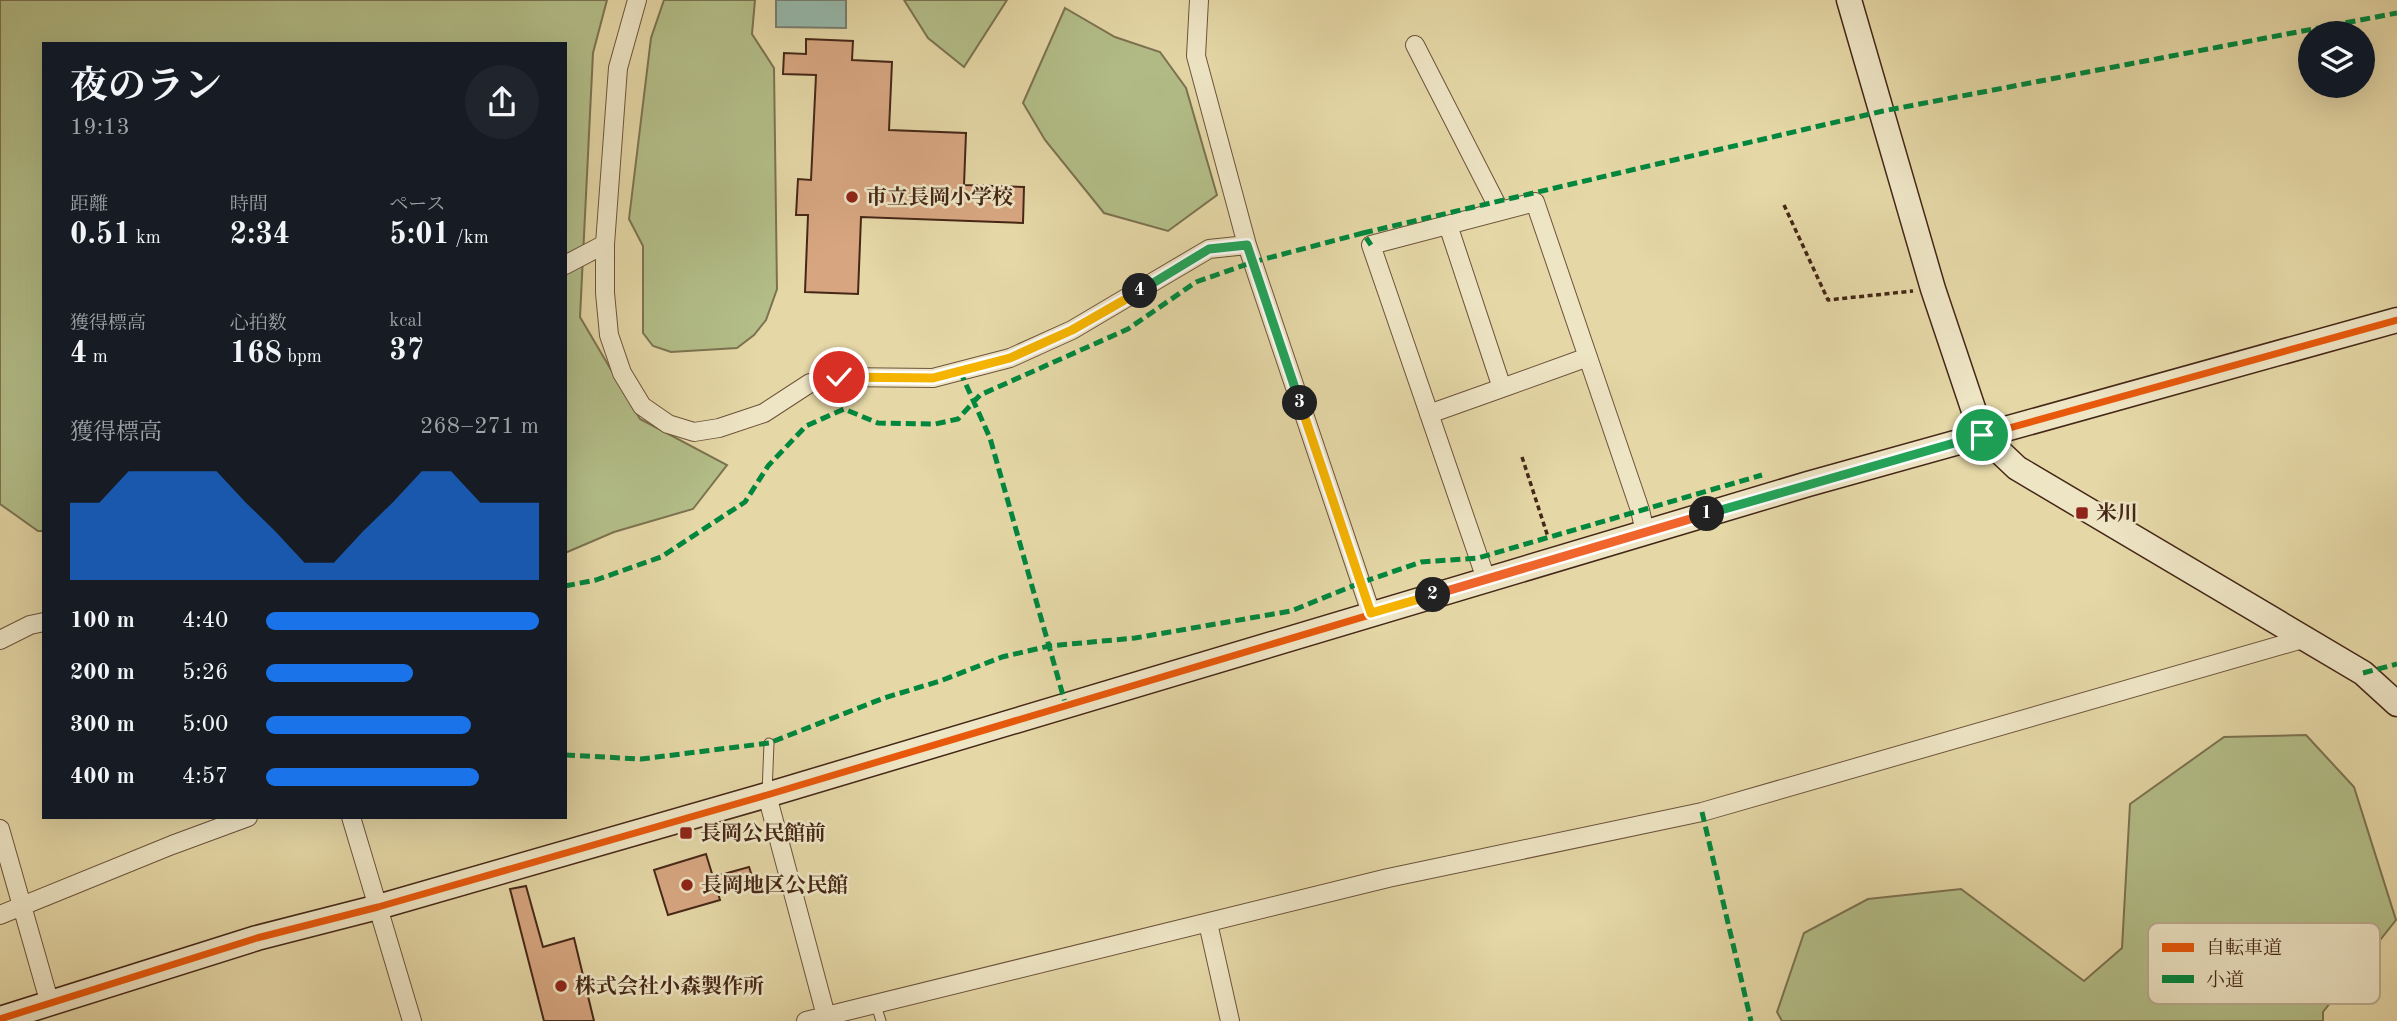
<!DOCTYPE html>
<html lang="ja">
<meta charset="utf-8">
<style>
:root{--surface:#171b24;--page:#20242c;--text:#f1f3f6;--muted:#9ea1a6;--accent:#1a73e8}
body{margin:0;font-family:"Old Standard TT","Noto Serif JP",serif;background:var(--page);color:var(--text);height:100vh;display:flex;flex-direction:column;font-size:26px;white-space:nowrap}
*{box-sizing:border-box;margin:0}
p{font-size:23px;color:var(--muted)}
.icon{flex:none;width:38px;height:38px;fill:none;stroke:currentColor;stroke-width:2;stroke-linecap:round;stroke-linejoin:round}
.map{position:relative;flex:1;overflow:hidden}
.side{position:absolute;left:42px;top:42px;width:525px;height:777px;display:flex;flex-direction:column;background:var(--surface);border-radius:0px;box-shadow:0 7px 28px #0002}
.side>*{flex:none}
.controls{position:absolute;left:2298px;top:21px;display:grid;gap:14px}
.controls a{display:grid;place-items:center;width:77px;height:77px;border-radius:50%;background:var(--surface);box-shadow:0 7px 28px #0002;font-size:35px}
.pin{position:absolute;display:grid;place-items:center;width:60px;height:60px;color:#fff;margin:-30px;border:4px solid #fff;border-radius:50%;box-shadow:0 2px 7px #0007}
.km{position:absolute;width:35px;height:35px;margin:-18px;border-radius:50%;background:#222;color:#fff;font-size:19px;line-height:35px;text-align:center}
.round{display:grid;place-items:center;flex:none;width:74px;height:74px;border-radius:37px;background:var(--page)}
.head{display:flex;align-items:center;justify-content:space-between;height:119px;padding:0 28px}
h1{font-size:38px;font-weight:700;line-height:52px}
.metrics{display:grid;grid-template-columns:repeat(3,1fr);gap:10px;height:119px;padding:7px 28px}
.metrics div{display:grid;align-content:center}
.metrics b{font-size:30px;font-weight:700}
.metrics small{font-size:19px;font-weight:400}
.metrics p{font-size:19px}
.chart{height:196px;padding:14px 28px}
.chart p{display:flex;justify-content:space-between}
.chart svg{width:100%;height:126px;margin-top:7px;fill:var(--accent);opacity:.7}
ul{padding:0 28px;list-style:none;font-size:23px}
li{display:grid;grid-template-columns:112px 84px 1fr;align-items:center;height:52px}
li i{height:18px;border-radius:9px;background:var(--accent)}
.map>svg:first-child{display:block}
.green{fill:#b3be88;stroke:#7c7250;stroke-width:2}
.water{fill:#96b9ab;stroke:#767f70;stroke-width:2}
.building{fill:#d7a681;stroke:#452717;stroke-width:2}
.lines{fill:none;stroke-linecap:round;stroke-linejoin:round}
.lane-casing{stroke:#6d533b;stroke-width:11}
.street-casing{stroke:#6d533b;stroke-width:20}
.secondary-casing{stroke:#452717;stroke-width:27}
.path{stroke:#452717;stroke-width:3.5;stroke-dasharray:5 3.5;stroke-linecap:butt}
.lane{stroke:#eee5c5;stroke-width:9}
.street{stroke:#eee5c5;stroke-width:18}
.secondary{stroke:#eee5c5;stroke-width:24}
.quiet{stroke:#00873e;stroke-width:5;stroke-dasharray:10 5;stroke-linecap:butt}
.cycleway-casing{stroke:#eee5c5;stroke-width:11}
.cycleway{stroke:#e8590c;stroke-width:7}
.split-1-casing{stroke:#fff;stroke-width:14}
.split-2-casing{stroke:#fff;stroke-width:14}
.split-3-casing{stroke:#fff;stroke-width:14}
.split-4-casing{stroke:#fff;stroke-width:14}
.split-5-casing{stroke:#fff;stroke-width:14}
.split-1{stroke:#22a559;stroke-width:9}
.split-2{stroke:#f0652b;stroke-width:9}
.split-3{stroke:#f5b400;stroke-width:9}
.split-4{stroke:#22a559;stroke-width:9}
.split-5{stroke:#f5b400;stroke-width:9}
.poi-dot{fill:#8f2418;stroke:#eee5c5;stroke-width:2.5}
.labels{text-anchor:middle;stroke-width:5;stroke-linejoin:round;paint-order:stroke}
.poi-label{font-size:21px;font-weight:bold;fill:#452717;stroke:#eee5c5;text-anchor:start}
.key{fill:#eee5c5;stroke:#bbac91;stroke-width:2}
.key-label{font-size:19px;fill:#452717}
</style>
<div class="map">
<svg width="2397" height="1021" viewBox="0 0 2397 1021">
<rect width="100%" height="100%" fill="#e5d7a6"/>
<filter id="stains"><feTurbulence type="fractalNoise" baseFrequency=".00286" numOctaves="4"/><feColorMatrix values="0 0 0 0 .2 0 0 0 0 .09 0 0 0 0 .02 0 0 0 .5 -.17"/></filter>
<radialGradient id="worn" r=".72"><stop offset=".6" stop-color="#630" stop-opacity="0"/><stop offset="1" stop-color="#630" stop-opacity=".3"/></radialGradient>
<path class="green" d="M0 0H607L593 53 580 317 640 419 727 465 693 509 614 532 565 553V44H44V531H38L0 504Z
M664 0H755L752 34 774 68 777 289 766 320 754 335 737 348 671 352 653 346 643 333V246L629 219 651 38Z
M904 0H1007L964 67 928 38Z
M1065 8 1115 37 1160 52 1186 88 1217 195 1168 231 1104 213 1045 140 1023 103Z
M2306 735 2354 787 2396 920 2323 1012V1021H1782L1777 1012 1804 933 1868 899 1961 889 2084 981 2122 948 2130 804 2224 737Z"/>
<path class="water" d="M776 0H846V28L776 27Z"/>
<path class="building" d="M806 39 853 41 852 60 892 62 889 130 966 133 964 185 1024 187 1023 223 861 217 858 294 805 292 808 215H796L798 179 811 180 816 75 783 74 784 53 806 54Z
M706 854 713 877 749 867 754 882 718 893 720 900 668 915 654 870Z
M526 886 543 947 574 938 594 1021H544L510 889Z"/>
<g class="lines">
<g class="lane-casing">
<path id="lane" d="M767 793 769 743
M876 1005 881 1021"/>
</g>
<g class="street-casing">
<path id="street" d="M637 0 618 68 605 244V293L609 335 622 373 642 406 668 424 694 432 719 428 764 413 810 383 839 377 933 378 1010 358 1072 330 1209 249 1247 245
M1199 0 1196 56 1247 245 1371 613
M1415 45 1500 211
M565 265 605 244
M1502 388 1588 357
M1429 414 1502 388 1448 225
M1486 579 1371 245 1535 202 1640 510 1645 532
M0 640 30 625 44 622
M767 795 826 1016
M351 817 412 1021
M0 829 50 1004
M0 915 172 845 248 817
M1208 923 1230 1021
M806 1021 1388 878 1702 812 2306 638"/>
</g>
<g class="secondary-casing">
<path id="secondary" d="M1849 0 1933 289 1982 435 2017 468 2363 673 2397 704
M0 1019 257 938 378 907 767 795 1808 484 2397 320"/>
</g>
<path class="path" d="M1784 205 1828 300 1913 291
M1522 457 1548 537"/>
<use href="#lane" class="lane"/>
<use href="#street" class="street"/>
<use href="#secondary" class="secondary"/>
<path class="quiet" d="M1363 233 1883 111 2397 13
M960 371 990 438 1066 706
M565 586 596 580 661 557 745 502 768 466 806 426 844 409 878 423 935 424 958 419 980 395 1128 329 1196 282 1253 262 1363 233 1371 245
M2363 673 2397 664
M565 755 641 759 769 743 884 698 940 681 1002 657 1049 646 1135 638 1291 611 1360 583 1421 562 1478 558 1762 475
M1702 812 1751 1021"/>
<g class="cycleway-casing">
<path id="cycleway" d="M0 1019 257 938 378 907 767 795 1808 484 2397 320"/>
</g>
<use href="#cycleway" class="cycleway"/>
</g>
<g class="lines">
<g class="split-1-casing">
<path id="split-1" d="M1707 514 1982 435"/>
</g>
<g class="split-2-casing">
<path id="split-2" d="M1433 595 1707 514"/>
</g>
<g class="split-3-casing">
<path id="split-3" d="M1300 403 1371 613 1433 595"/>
</g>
<g class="split-4-casing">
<path id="split-4" d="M1140 291 1209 249 1247 245 1300 403"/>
</g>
<g class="split-5-casing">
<path id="split-5" d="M839 377 933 378 1010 358 1072 330 1140 291"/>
</g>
<use href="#split-1" class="split-1"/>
<use href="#split-2" class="split-2"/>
<use href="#split-3" class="split-3"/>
<use href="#split-4" class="split-4"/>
<use href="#split-5" class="split-5"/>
</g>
<g class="poi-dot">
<circle cx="852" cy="197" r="7"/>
<rect x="2075" y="506" width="14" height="14" rx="3.5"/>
<rect x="679" y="826" width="14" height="14" rx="3.5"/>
<circle cx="687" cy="885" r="7"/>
<circle cx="561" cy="986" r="7"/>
</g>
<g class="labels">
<g class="poi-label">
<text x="866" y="204">市立長岡小学校</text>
<text x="2096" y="520">米川</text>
<text x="700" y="840">長岡公民館前</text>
<text x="701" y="892">長岡地区公民館</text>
<text x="575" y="993">株式会社小森製作所</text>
</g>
</g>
<rect x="2148" y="923" width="232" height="81" rx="10" class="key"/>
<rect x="2162" y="943" width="32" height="9" fill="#e8590c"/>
<rect x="2162" y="975" width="32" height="8" fill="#00873e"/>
<g class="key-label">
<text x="2206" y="954">自転車道</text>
<text x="2206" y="986">小道</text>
</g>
<rect width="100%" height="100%" filter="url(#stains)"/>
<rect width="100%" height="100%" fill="url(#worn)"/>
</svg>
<div class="controls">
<a><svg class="icon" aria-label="layers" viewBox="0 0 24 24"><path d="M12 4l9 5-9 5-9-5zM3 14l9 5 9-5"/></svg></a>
</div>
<div class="pin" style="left:1982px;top:435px;background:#1e9e55"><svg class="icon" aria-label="arrive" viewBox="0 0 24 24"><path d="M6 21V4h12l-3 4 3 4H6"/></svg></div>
<div class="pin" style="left:839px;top:377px;background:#d93025"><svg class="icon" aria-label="check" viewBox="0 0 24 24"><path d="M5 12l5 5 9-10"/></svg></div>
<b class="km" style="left:1707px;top:514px">1</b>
<b class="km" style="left:1433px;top:595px">2</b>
<b class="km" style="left:1300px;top:403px">3</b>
<b class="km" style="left:1140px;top:291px">4</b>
<section class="side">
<div class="head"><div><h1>夜のラン</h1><p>19:13</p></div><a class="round"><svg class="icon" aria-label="share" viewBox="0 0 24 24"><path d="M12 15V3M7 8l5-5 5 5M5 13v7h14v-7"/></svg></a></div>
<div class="metrics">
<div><p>距離</p><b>0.51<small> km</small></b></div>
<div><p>時間</p><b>2:34</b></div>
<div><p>ペース</p><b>5:01<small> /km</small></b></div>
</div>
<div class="metrics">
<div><p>獲得標高</p><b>4<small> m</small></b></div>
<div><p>心拍数</p><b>168<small> bpm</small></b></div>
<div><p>kcal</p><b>37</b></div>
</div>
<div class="chart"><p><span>獲得標高</span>268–271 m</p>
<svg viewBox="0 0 160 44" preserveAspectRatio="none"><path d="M0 44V17L10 17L20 6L30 6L40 6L50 6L60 17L70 27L80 38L90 38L100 27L110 17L120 6L130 6L140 17L150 17L160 17V44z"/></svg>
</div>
<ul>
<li><b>100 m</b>4:40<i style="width:100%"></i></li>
<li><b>200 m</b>5:26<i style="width:54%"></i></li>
<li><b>300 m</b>5:00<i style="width:75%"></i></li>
<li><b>400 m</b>4:57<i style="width:78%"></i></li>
</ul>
</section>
</div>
